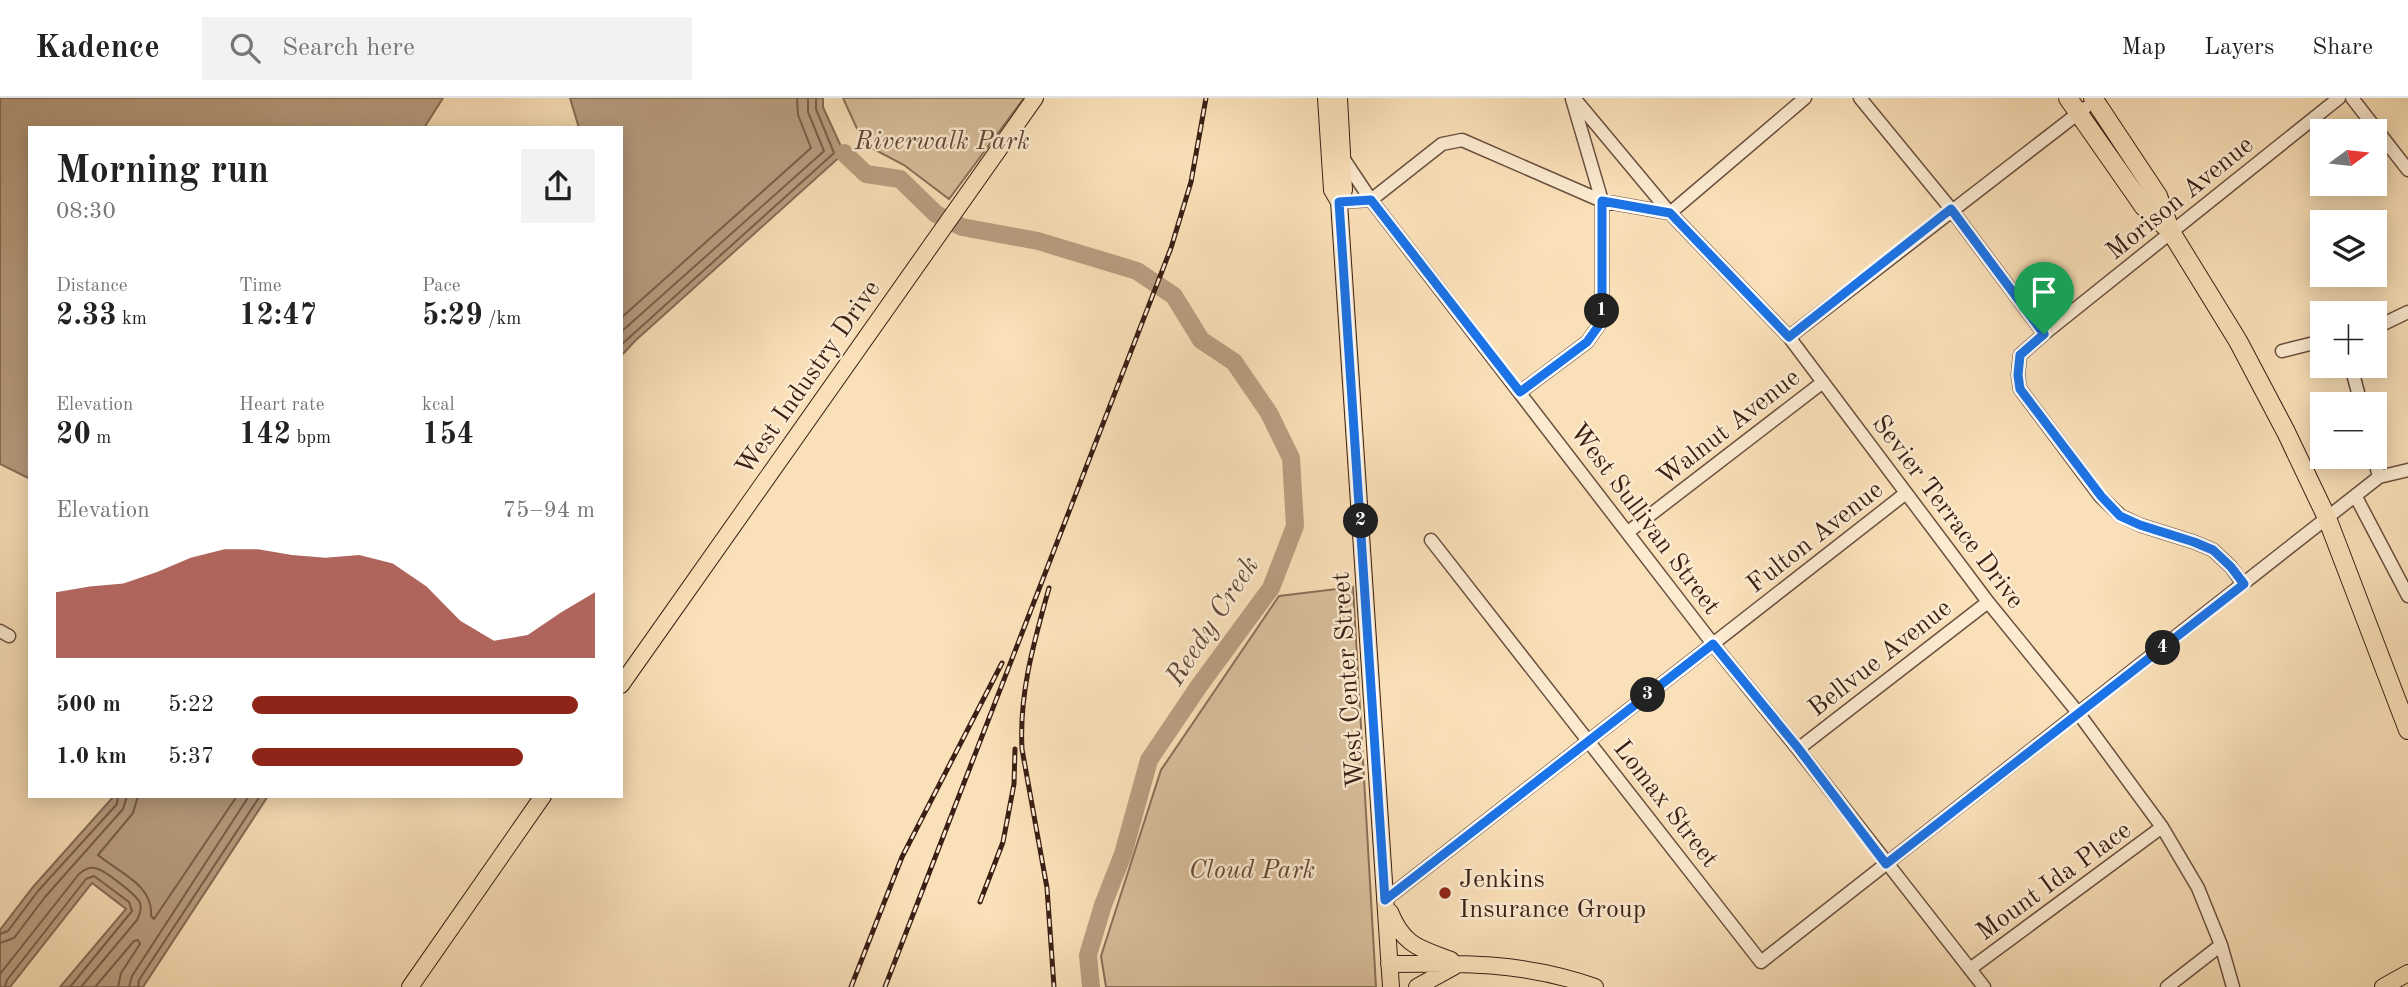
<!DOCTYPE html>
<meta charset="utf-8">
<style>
:root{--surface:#fff;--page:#f2f2f2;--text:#222;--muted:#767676;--line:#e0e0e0;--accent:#8f2418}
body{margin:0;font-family:"Old Standard TT",serif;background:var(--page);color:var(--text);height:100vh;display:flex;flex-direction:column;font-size:26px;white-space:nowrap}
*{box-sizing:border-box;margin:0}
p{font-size:23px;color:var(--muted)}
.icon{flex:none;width:38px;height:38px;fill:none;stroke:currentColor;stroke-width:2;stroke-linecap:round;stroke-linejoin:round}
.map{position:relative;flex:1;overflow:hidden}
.sheet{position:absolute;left:28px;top:28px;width:595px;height:672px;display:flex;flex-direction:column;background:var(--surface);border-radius:0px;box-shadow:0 4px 18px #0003}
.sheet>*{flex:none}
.needle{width:46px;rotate:75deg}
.controls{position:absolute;left:2310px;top:21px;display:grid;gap:14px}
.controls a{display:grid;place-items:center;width:77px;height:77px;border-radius:0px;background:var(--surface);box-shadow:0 4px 18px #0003;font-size:35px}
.pin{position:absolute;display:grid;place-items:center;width:60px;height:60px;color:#fff;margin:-72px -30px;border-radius:50% 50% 50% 0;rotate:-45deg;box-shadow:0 0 7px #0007}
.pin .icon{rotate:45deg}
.km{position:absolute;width:35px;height:35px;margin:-18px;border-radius:50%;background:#222;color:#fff;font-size:19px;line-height:35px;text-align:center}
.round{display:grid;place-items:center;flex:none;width:74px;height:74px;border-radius:0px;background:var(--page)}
.headline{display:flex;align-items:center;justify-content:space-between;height:119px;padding:0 28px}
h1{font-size:38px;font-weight:700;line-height:52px}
.stats{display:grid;grid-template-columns:repeat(3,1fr);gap:10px;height:119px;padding:7px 28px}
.stats div{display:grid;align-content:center}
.stats b{font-size:30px;font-weight:700}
.stats small{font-size:19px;font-weight:400}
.stats p{font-size:19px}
.chart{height:196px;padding:14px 28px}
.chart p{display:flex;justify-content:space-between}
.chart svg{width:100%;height:126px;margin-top:7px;fill:var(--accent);opacity:.7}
ul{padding:0 28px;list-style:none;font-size:23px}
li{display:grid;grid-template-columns:112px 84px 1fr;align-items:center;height:52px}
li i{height:18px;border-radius:9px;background:var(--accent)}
header{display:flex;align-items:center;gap:42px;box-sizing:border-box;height:98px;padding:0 35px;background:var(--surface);border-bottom:2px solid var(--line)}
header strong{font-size:33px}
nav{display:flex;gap:38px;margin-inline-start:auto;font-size:24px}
.search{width:490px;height:63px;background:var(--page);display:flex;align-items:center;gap:18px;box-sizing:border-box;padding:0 24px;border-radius:0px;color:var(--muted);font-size:26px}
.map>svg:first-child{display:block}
.green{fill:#d9bf9c;stroke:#8a6f58;stroke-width:2}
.water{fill:#b99e81;stroke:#866b56;stroke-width:2}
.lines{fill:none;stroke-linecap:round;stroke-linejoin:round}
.shore{stroke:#7a5e4b;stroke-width:2}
.river{stroke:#b99e81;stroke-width:18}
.minor-casing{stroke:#6a4f3e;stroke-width:15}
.major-casing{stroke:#3a1f15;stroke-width:18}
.highway-casing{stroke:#3a1f15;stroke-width:20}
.minor{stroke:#fcebd1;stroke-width:12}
.major{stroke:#fae0b8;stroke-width:16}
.highway{stroke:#fae0b8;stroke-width:18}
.rail-casing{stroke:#3a1f15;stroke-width:5}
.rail{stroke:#fcebd1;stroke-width:2.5;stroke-dasharray:8;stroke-linecap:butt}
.route-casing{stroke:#fff;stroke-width:14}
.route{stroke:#1a73e8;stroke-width:9}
.poi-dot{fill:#8f2418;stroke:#fcebd1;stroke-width:2.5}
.labels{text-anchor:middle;stroke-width:5;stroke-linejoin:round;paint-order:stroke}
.park-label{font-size:26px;font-style:italic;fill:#624737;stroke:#fcebd1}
.street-label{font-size:26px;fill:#3a1f15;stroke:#fcebd1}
.poi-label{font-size:26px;fill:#3a1f15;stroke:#fcebd1;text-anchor:start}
.water-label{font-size:28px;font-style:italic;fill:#664b3b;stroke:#fcebd1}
</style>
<header>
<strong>Kadence</strong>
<div class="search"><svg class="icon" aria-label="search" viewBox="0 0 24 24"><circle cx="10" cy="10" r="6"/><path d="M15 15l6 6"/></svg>Search here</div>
<nav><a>Map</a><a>Layers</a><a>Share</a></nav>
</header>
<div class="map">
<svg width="2408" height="889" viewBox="0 0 2408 889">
<rect width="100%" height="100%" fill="#fae0b8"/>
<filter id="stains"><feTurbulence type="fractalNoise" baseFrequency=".00286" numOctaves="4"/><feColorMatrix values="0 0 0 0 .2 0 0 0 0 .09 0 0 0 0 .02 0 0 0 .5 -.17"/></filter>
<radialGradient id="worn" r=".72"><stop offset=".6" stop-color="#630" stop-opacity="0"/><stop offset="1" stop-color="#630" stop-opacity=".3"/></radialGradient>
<path class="green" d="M843 0H1024L949 101 904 67 864 46Z
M1353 489 1376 889H1106L1101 858 1161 672 1279 498Z"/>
<path class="water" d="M0 0H443L424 30H30V381L0 366Z
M570 0H823V9L844 55 636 242 621 258V30H579Z
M114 698H268L143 889H60L126 811 92 785 10 889H0V832L33 789Z"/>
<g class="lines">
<path class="shore" d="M621 220 811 50 798 17 797 0
M621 234 824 53 808 14V0
M621 247 834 55 816 11V0
M138 698 133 715 98 757C118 774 154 787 151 818L154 821 237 698
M0 836 8 833 38 793 117 706 118 698
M0 845 14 840 45 799 123 711 127 698
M0 876 79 776C84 772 88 769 95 770 103 771 137 797 140 805 142 811 140 816 137 822L81 889
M5 889 7 882 86 781 94 778 129 804 132 813 70 889
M95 889 134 843 138 842 140 846 121 875 118 889
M129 889 132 878 249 698
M138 889 139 882 260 698"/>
<path class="river" d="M844 55 866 76 900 81 936 116 962 129 1038 143 1137 173 1174 198 1201 242 1234 264 1269 315 1291 360 1295 428 1271 490 1199 588 1149 662 1123 756 1103 807 1088 857 1091 889"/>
<g class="minor-casing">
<path id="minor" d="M1574 0 1670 115 1789 239 1988 504 2079 616 2162 729 2198 790 2221 847 2233 889
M1860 0 1951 111 2044 236
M2352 0 2408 72
M1343 60 1371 102 1713 546 1798 651 1984 889
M1371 102 1442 46 1462 42 1602 103 1670 115 1805 0
M1339 104 1371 102
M2375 230 2408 214
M1789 239 2085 10
M2282 253 2322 243
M2351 268 2361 306
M1520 294 1587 244 1602 223V103L1572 1
M2374 359 2379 379
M2356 399 2408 498
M1628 434 1823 284
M1431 442 1761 864 2379 379 2408 372
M2243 486 2231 469 2213 452 2194 444 2140 427 2121 418 2100 398 2020 291 2018 277 2020 257 2044 236 2339 0
M0 533 9 538
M1798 651 1988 504
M1385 802 1906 395
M1970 871 2162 729
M2167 889 2221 847"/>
</g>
<g class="major-casing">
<path id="major" d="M1326 0 1332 92 1339 104
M1339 0 1344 92 1339 104 1391 889
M621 587 1035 0
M1390 814C1404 848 1419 850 1451 862
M1389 866C1463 865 1524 864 1595 889
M410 889 543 698
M1417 889 1455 868
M2383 889 2408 875"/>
</g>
<g class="highway-casing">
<path id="highway" d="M2068 0 2144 109 2169 132
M2093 0 2158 98 2171 134 2238 243 2286 334 2327 420 2408 632"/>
</g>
<use href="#minor" class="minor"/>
<use href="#major" class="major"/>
<use href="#highway" class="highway"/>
<g class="rail-casing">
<path id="rail" d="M1049 490C1034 544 1019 595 1022 651L1047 790 1054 889
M980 804 1003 744 1014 686 1015 651
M851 889 902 759 1002 565
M885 889 1171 150 1191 84 1206 0"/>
</g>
<use href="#rail" class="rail"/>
</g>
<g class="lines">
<g class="route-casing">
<path id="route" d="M1371 102 1520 294 1587 244 1602 223V103L1670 115 1789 239 1951 111 2044 236 2020 257 2018 277 2020 291 2101 398 2120 418 2140 427 2194 444 2213 452 2231 469 2244 486 1886 766 1798 650 1713 546 1385 802 1339 104Z"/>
</g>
<use href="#route" class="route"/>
</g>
<circle class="poi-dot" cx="1445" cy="795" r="7"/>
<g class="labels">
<g class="park-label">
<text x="942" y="51">Riverwalk Park</text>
<text x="1252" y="780">Cloud Park</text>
</g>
<g class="street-label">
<text transform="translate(2179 99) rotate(-39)" y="9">Morison Avenue</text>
<text transform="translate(807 279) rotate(-55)" y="9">West Industry Drive</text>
<text transform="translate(1728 328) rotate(-38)" y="9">Walnut Avenue</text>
<text transform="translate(1949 413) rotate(53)" y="9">Sevier Terrace Drive</text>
<text transform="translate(1646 420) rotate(53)" y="9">West Sullivan Street</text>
<text transform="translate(1814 438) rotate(-38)" y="9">Fulton Avenue</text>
<text transform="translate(1879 559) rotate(-38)" y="9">Bellvue Avenue</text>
<text transform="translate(1347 582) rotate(-94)" y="9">West Center Street</text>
<text transform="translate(1667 705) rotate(52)" y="9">Lomax Street</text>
<text transform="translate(2053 782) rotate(-36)" y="9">Mount Ida Place</text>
</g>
<g class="poi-label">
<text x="1459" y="789">Jenkins<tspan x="1459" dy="30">Insurance Group</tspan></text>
</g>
<g class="water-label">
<text transform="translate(1211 522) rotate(-57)" y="10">Reedy Creek</text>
</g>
</g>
<rect width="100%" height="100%" filter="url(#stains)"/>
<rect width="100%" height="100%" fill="url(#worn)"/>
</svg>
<div class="controls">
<a><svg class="needle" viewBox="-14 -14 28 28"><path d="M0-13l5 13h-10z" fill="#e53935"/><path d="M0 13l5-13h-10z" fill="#767676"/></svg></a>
<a><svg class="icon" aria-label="layers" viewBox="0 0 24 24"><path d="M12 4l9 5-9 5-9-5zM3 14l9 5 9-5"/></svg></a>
<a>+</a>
<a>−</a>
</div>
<div class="pin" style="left:2044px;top:236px;background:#1e9e55"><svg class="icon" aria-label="arrive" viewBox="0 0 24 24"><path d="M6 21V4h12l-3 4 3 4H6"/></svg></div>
<b class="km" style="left:1602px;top:213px">1</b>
<b class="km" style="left:1361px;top:423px">2</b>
<b class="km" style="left:1648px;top:597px">3</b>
<b class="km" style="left:2163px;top:550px">4</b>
<section class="sheet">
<div class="headline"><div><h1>Morning run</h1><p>08:30</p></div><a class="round"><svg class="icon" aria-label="share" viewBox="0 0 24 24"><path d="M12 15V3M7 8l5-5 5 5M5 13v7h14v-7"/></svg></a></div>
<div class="stats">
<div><p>Distance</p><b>2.33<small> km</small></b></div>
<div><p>Time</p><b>12:47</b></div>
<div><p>Pace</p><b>5:29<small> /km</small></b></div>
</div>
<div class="stats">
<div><p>Elevation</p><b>20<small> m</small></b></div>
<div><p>Heart rate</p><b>142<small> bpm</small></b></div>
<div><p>kcal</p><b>154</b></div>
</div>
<div class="chart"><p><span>Elevation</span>75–94 m</p>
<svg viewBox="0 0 160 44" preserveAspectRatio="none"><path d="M0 44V21L10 19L20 18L30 14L40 9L50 6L60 6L70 8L80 9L90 8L100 11L110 19L120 31L130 38L140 36L150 28L160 21V44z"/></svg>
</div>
<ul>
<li><b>500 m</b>5:22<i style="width:95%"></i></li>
<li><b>1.0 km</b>5:37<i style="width:79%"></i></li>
</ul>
</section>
</div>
